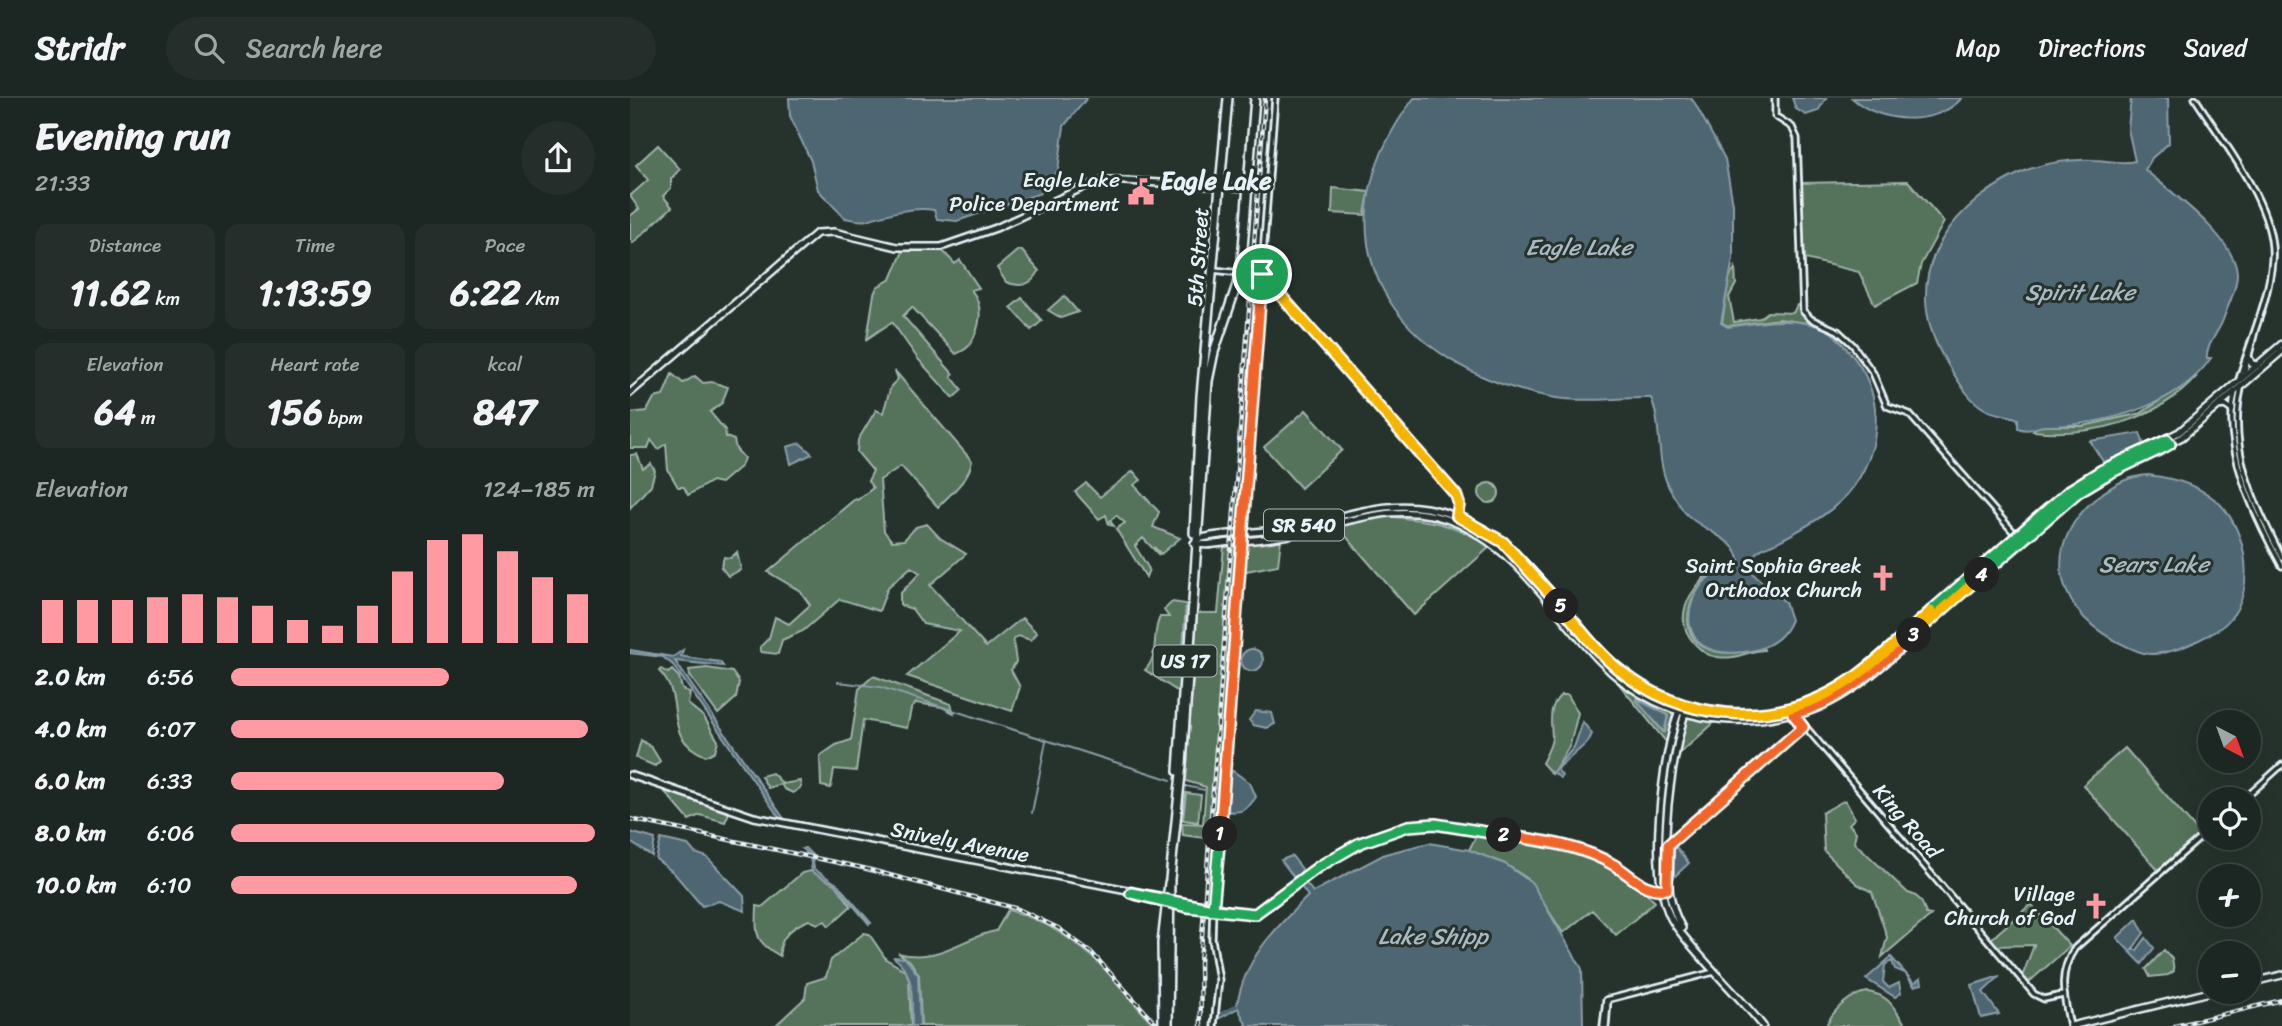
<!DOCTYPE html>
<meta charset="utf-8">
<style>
:root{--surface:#1c2622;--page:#252e2a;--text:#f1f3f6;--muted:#a0a5a5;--line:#3a4340;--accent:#ff9aa2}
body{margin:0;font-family:Sriracha,sans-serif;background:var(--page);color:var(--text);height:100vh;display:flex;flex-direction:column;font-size:26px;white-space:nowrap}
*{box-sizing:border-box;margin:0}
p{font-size:23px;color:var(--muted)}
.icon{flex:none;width:38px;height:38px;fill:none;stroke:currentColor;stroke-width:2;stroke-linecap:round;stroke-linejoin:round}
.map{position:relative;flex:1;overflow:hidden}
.side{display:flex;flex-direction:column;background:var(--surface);width:630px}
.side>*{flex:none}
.needle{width:46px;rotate:139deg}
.buttons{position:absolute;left:1568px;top:612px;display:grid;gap:14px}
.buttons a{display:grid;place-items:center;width:63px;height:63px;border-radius:50%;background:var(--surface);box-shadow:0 7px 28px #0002,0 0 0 2px var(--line);font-size:35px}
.pin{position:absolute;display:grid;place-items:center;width:60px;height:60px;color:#fff;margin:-30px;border:4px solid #fff;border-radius:50%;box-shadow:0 2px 7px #0007}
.km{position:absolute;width:35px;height:35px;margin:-18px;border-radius:50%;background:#222;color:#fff;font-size:19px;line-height:35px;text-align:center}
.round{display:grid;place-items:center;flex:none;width:74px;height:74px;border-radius:37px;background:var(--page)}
.overview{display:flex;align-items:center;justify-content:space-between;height:119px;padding:0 35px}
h1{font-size:38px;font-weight:700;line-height:52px}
.figures{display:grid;grid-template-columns:repeat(3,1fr);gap:10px;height:119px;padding:7px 35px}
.figures div{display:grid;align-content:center;border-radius:14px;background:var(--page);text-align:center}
.figures b{font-size:35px;font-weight:700}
.figures small{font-size:19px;font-weight:400}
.figures p{font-size:19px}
.chart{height:196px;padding:14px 35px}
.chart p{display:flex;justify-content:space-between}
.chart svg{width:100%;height:126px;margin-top:7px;stroke:var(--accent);stroke-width:6}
ul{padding:0 35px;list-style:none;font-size:23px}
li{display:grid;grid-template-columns:112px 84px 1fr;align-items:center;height:52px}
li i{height:18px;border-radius:9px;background:var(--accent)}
header{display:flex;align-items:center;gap:42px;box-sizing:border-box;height:98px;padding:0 35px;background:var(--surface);border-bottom:2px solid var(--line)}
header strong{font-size:33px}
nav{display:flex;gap:38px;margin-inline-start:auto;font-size:24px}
.search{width:490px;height:63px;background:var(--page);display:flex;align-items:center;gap:18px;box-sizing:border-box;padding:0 24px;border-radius:38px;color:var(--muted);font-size:26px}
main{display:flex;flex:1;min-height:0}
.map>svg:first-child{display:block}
.green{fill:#54725a;stroke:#9eb2a9;stroke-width:2;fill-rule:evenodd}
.water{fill:#4d6672;stroke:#8b9ea8;stroke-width:2}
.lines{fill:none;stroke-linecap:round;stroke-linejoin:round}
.stream{stroke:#8b9ea8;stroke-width:2}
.canal{stroke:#4d6672;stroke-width:3.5}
.minor-casing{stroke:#e8f1f8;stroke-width:9}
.major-casing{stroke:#e8f1f8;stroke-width:10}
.highway-casing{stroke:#e8f1f8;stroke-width:12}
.minor{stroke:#26332d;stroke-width:3.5}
.major{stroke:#26332d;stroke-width:5}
.highway{stroke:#26332d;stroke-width:7}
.rail-casing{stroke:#e8f1f8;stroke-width:4.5}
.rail{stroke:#26332d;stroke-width:2;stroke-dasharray:5;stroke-linecap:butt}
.split-1-casing{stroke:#fff;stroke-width:14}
.split-2-casing{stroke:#fff;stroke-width:14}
.split-3-casing{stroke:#fff;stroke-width:14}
.split-4-casing{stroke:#fff;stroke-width:14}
.split-5-casing{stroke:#fff;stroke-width:14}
.split-6-casing{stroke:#fff;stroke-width:14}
.split-1{stroke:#f0652b;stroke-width:9}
.split-2{stroke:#22a559;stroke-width:9}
.split-3{stroke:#f0652b;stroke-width:9}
.split-4{stroke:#22a559;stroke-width:9}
.split-5{stroke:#f5b400;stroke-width:9}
.split-6{stroke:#f5b400;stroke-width:9}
.labels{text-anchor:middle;stroke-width:6;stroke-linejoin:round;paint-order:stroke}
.shield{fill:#26332d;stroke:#aeb8bb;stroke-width:2}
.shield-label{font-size:19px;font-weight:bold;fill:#e8f1f8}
.poi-label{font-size:21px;fill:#e8f1f8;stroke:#26332d;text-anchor:end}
.street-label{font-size:21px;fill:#e8f1f8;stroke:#26332d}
.water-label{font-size:23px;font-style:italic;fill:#aab9c2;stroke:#26332d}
.quarter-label{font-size:24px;font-weight:bold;fill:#e8f1f8;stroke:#26332d}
</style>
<header>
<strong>Stridr</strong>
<div class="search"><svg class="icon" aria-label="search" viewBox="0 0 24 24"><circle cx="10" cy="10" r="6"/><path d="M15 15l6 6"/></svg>Search here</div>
<nav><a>Map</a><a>Directions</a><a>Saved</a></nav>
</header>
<main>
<section class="side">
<div class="overview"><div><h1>Evening run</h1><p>21:33</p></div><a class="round"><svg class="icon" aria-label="share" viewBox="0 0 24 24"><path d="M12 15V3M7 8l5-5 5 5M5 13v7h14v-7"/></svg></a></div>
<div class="figures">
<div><p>Distance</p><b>11.62<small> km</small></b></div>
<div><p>Time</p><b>1:13:59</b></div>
<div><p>Pace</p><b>6:22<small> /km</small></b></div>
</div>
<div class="figures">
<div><p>Elevation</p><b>64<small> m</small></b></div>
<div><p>Heart rate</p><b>156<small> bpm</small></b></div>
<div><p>kcal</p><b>847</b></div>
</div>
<div class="chart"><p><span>Elevation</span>124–185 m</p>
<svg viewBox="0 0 160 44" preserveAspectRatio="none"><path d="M5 44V29M15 44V29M25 44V29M35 44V28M45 44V27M55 44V28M65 44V31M75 44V36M85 44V38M95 44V31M105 44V19M115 44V8M125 44V6M135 44V12M145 44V21M155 44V27"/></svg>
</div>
<ul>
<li><b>2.0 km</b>6:56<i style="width:60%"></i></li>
<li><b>4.0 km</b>6:07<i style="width:98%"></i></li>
<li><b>6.0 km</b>6:33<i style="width:75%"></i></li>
<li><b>8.0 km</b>6:06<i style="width:100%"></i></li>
<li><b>10.0 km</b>6:10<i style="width:95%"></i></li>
</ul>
</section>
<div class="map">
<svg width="1652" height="928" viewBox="0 0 1652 928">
<rect width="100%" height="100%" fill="#26332d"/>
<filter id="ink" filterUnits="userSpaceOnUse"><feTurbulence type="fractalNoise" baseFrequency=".0143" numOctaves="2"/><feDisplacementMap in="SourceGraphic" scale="14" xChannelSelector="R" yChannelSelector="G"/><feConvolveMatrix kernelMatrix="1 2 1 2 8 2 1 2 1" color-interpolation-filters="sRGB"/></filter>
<g filter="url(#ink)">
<path class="green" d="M28 47 50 71 41 81V90L33 98 42 109 3 145 0 141V118L9 111 0 98 18 82 6 67Z
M1278 83 1314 124 1291 166 1287 185 1245 207 1229 174 1171 160 1170 85Z
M703 90 739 94 735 117 702 115Z
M310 150 325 166 330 162 349 190 341 192C355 208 350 231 340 246 337 252 331 253 326 256L282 209 273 218 323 276 321 278 332 292 323 300 288 261 262 224 237 241 244 196 247 189 261 181 274 151Z
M388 152 392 153 409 173C402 187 390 190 376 184L367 170Z
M1105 170 1106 186 1099 199 1104 224 1130 220 1138 214 1163 215 1167 207 1192 227 1149 221 1098 228 1092 225 1099 180Z
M434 198 448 214 431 220 418 212Z
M392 200 412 223 401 232 381 209Z
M265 273 342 363C339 382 321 395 308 409L271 368 250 382 254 433 262 443 274 442 286 429 297 426 310 440 336 456 300 487 356 549 392 520 407 535 401 542 388 538 383 542 386 564 381 572 390 589 382 613 277 578 330 533 293 526 282 511 270 507V496L290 475 281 469 258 489 249 513 210 501 173 533 152 542 148 556 131 554 130 549 139 540 145 519 159 526 180 507 170 493 138 474 225 401 227 402 243 390 238 383 243 373 227 354 228 342 246 312 253 315 261 288 268 281Z
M42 276 53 285 65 278 73 285 83 284 98 289 92 305 80 314 95 332 96 339 104 342 106 351 114 360 111 368 91 385 82 383 58 397 54 389H48L38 372 36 346 28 351 21 342 18 350H0V315L17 313 24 300 33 298Z
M1567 278C1527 323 1462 339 1403 333L1407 328H1453L1511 315Z
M676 312 712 352 671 390 634 349Z
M7 356 13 371 21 366 25 373 21 387 0 410V357Z
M503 373 511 382 504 387 529 414 523 429 550 440 531 456 524 449 529 457 513 440 505 448 519 471 516 479 486 431 495 425 486 417 480 423 484 428 479 427 476 417 469 421 445 394 456 385 470 399Z
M849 395a10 10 0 1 1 20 0a10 10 0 1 1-20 0Z
M752 418C799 422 821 424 861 448L784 517 708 429Z
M651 441 648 467 611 474 613 446Z
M611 446 583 741 553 737 552 725 573 726 576 689 556 683 567 515H588L594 448Z
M107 454 111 472 98 478 91 469 94 459 101 460Z
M1081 472 1087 473C1063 485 1043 532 1074 549 1093 559 1114 554 1133 549L1134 552C1114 553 1110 562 1087 559 1077 558 1072 553 1065 546 1040 519 1061 493 1081 472Z
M542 504 556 506 550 595 515 572C530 557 521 536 530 519H539L534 512Z
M77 570 102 574 109 584 106 600 88 616 60 578 59 572Z
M31 571 38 575 42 572 49 579 52 591 60 595 58 606 74 619 88 643 85 653 76 658C29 639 58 602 29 573Z
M980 575 1015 602 1044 616 1037 645ZM1006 601 1038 617 1035 634H1033Z
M243 578 321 606 324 615 312 609 286 605 281 611 277 630 233 622 226 673 204 671 201 690 191 688 190 658 206 647 221 642 229 591Z
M931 597H938L948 615 940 647 922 676 912 665C916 657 922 647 922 639 921 623 918 609 931 597Z
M1056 620 1086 623 1047 658Z
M11 642 22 650 30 663 25 668 6 660Z
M1495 650 1570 736 1528 772 1453 687Z
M142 675 153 686 170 683 171 689 163 695 154 691 151 686 138 690 131 678Z
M35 694 36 693 99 715 95 724 70 717 59 722Z
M556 695 571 697 568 724 553 722Z
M1215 702 1225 720 1219 726 1226 734 1224 744 1278 795C1290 798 1293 805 1296 816L1301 817 1252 859 1257 839 1242 794 1227 786 1194 753 1192 715Z
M848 734C918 745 974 749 1025 804L986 837 962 812 933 835 898 781 875 766 839 752Z
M181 773 206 787 221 808 199 828 195 823 188 826 179 822C163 828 148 840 150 858 124 843 126 837 127 808L132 809 172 775Z
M1401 806 1440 848 1398 885 1392 879 1404 847 1364 848 1360 842Z
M378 812C415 821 453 847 479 875 494 892 509 913 526 928H291L289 877 280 863 268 855C309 866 332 839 366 833Z
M234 835 239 836 256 861 276 873 279 882 281 928H145L175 900 177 885 196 879 201 862Z
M1534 852 1542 861 1544 873 1538 877 1520 879 1516 871Z
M1238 894C1263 898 1263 912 1277 928H1196C1203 912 1220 896 1238 894Z"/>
<path class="water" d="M159 0H457L434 28 428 72 411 95 327 123 307 121 304 112C283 108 257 116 237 122 230 124 222 121 215 120L188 92 181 63 160 18Z
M784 0H1061L1066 7 1095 61 1103 106V161L1091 225 1098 229C1131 224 1166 217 1198 232 1206 236 1211 245 1217 251 1253 291 1255 343 1224 388 1207 412 1176 429 1151 442 1144 446 1133 449 1127 454 1121 460 1121 466 1121 474L1155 504 1161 522C1156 533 1151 540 1140 546 1121 557 1077 561 1064 538 1052 517 1065 489 1083 476 1090 471 1101 469 1109 466 1111 440 1067 432 1053 412 1048 404 1040 394 1037 385 1026 358 1032 326 1021 300 990 299 956 305 926 300 762 272 677 141 784 0Z
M1162 0H1196L1188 13 1176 17 1166 11Z
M1222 0H1332C1306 29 1250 26 1222 0Z
M1501 0H1538L1539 45 1522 60 1515 72C1540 93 1605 140 1607 175 1607 191 1598 207 1593 222 1589 233 1575 249 1577 260H1581C1548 308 1475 327 1416 328 1404 328 1401 335 1388 330V321C1376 316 1364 317 1353 310 1336 299 1328 282 1318 267 1267 187 1310 113 1390 75 1411 65 1441 61 1463 62 1478 62 1491 67 1505 63L1498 31Z
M1510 335 1514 347 1474 365 1460 343Z
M170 345 182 356 161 366 157 349Z
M1518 377C1544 380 1572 388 1591 407 1617 435 1626 491 1600 521 1592 531 1580 536 1569 542 1553 550 1537 556 1519 556 1507 555 1494 547 1484 542 1421 508 1412 442 1470 397 1485 386 1499 378 1518 377Z
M611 562a11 11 0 1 1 22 0a11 11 0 1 1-22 0Z
M0 552 43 559 53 552 51 558 55 559 90 564 93 568 45 563 157 725H153L43 567 33 559 0 555Z
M1006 601 1038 617 1034 634 1006 602Z
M626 613 642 615 645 626 637 630 623 627 619 622Z
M953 624 962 636 958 644 927 671 932 678 930 680 923 674 944 649Z
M603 673 620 685 626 699C616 714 610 715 595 713L598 675Z
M0 734 25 741 22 758 0 744Z
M31 741 58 747 65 755 77 759 114 798 115 813 89 803 72 808 44 775 26 761Z
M799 745 839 752 875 766 902 785 952 871 953 928H617L608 910 586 922V918L607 907C615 859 645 831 678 798L651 762 662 758 672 771 670 777 683 794 755 756Z
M1046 749 1059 765 1043 780 1042 753Z
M175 750 182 757 184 771 207 786 241 825 239 826 206 787 182 774 180 758 172 751Z
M1507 821 1514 835 1502 852H1507L1516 840 1524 850 1512 866 1487 840Z
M263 859 275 860 288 877 290 928H282C281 903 287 875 263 859Z
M1261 859 1284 885 1291 880 1292 886 1284 888 1275 875 1265 871 1262 863 1255 867 1253 884 1259 890 1269 885 1271 895 1265 899 1236 881Z
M1370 878 1353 894 1369 916 1351 920 1342 887Z"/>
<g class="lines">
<path class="stream" d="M208 584 250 589 541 682
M555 688 575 692
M402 715 416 643"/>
<path class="canal" d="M587 919 606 908"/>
<g class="minor-casing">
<path id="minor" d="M1145 0V18L1162 29 1167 40 1173 213 1181 221 1208 233 1223 247 1243 275 1257 308 1279 316 1387 438
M1565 0C1592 43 1647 110 1642 162 1639 203 1620 242 1609 281
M619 90 638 91
M584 172 634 178 826 397 829 409 827 419
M1614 277 1625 233
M1611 291C1597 353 1625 405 1652 460
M1605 295C1591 349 1626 421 1652 468
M1162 613 1404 896 1414 901 1433 897
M1613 702 1652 667
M1038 747 1173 629
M541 801 625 816C644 808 661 789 677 777 709 751 755 729 796 726L936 747 980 765 1013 789 1031 792
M540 805 579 811
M584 928 589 882 582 841 583 808 645 0
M973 928 976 902 1084 874
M976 928 978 901
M1440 928C1434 899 1427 876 1445 850L1580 731"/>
</g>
<g class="major-casing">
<path id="major" d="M1619 260 1622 266 1628 267
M0 295 187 135 204 134 267 149H311L366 130 456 88 477 82 618 90
M1588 308 1595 307 1602 312
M566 442C584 434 636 435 660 430 715 419 764 396 820 416 939 457 955 613 1105 616 1149 618 1188 604 1224 580L1440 392 1465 376 1549 334 1652 246
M564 445C575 449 589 445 601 444 622 442 643 441 664 436 719 424 774 400 829 426 890 455 924 515 969 562 1036 634 1140 639 1221 590L1438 402 1478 376 1552 339 1652 253
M1049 612C1032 659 1015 785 1045 827 1071 863 1106 894 1133 928
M0 677 124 719 538 800
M507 798 538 805
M1052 830C1022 779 1040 670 1055 614
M1619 885 1652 877
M1441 928 1580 894"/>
</g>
<g class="highway-casing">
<path id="highway" d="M564 435 571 298 598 0
M548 673 555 566
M533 928 532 845 539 785
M538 928 540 781 552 666 578 283 584 254 611 175 625 0"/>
</g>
<use href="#minor" class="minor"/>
<use href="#major" class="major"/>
<use href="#highway" class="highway"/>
<g class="rail-casing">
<path id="rail" d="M0 721 233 770 388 811 428 830 461 854 528 928
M571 928 570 865 635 0
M1545 928 1652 902"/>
</g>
<use href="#rail" class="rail"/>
</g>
</g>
<g class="lines" filter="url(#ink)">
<g class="split-1-casing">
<path id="split-1" d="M590 736 632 176"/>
</g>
<g class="split-2-casing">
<path id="split-2" d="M590 736 583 811 501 795 557 809 625 816 688 769 730 745 778 728 805 726 874 737"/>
</g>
<g class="split-3-casing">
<path id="split-3" d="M874 737C913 743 950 747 984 767 1004 779 1013 794 1037 791L1038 747 1173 629 1163 616C1211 605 1248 569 1284 537"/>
</g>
<g class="split-4-casing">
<path id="split-4" d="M1284 537 1301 519V513L1440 392 1472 372 1537 342 1540 346 1533 350 1478 376 1448 394 1352 477"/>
</g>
<g class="split-5-casing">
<path id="split-5" d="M931 508C949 530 966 553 988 571 1051 623 1142 631 1212 588 1244 568 1273 538 1301 513V519L1285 536 1352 477"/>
</g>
<g class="split-6-casing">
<path id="split-6" d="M632 176 826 397 829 406 827 418 873 444 931 508"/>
</g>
<use href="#split-1" class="split-1"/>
<use href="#split-2" class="split-2"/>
<use href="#split-3" class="split-3"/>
<use href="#split-4" class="split-4"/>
<use href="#split-5" class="split-5"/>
<use href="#split-6" class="split-6"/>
</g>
<defs>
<g id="civic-bare" transform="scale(2.1)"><path d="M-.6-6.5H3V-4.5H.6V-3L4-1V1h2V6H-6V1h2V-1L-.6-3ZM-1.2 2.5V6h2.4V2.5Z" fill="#ff9aa2" stroke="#26332d" stroke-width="2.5" paint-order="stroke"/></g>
<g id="church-bare" transform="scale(2.1)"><path d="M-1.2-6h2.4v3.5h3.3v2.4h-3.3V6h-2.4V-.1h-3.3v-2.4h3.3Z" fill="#ff9aa2" stroke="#26332d" stroke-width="2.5" paint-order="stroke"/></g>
</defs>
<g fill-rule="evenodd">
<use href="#civic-bare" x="511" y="94"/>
<use href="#church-bare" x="1253" y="480"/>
<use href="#church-bare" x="1466" y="808"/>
</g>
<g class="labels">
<g class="shield">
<rect x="634" y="411.5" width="80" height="31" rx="5"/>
<rect x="523.5" y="547.5" width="63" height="31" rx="5"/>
</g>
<g class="shield-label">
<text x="674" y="434">SR 540</text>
<text x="555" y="570">US 17</text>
</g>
<g class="poi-label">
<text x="490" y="89">Eagle Lake<tspan x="490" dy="24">Police Department</tspan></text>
<text x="1232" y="475">Saint Sophia Greek<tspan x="1232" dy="24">Orthodox Church</tspan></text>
<text x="1445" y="803">Village<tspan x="1445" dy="24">Church of God</tspan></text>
</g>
<g class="street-label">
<text transform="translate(568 159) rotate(-86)" y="7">5th Street</text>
<text transform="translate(1277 723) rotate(49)" y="7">King Road</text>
<text transform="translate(330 744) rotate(11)" y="7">Snively Avenue</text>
</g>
<g class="water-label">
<text x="949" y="157">Eagle Lake</text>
<text x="1450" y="202">Spirit Lake</text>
<text x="1524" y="474">Sears Lake</text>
<text x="803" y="846">Lake Shipp</text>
</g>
<g class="quarter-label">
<text x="586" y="91">Eagle Lake</text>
</g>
</g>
</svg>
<div class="buttons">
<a><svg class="needle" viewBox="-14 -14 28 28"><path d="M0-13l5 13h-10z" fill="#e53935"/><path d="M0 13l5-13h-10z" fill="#a0a5a5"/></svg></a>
<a><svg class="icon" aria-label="locate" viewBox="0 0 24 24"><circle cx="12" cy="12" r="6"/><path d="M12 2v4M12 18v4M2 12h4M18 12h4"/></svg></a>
<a>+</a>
<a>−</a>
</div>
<div class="pin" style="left:632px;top:176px;background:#1e9e55"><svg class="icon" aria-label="arrive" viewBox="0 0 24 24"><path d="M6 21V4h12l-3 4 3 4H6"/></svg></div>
<b class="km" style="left:590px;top:736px">1</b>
<b class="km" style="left:874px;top:737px">2</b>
<b class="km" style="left:1284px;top:537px">3</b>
<b class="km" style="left:1352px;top:477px">4</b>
<b class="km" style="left:931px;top:508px">5</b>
</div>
</main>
